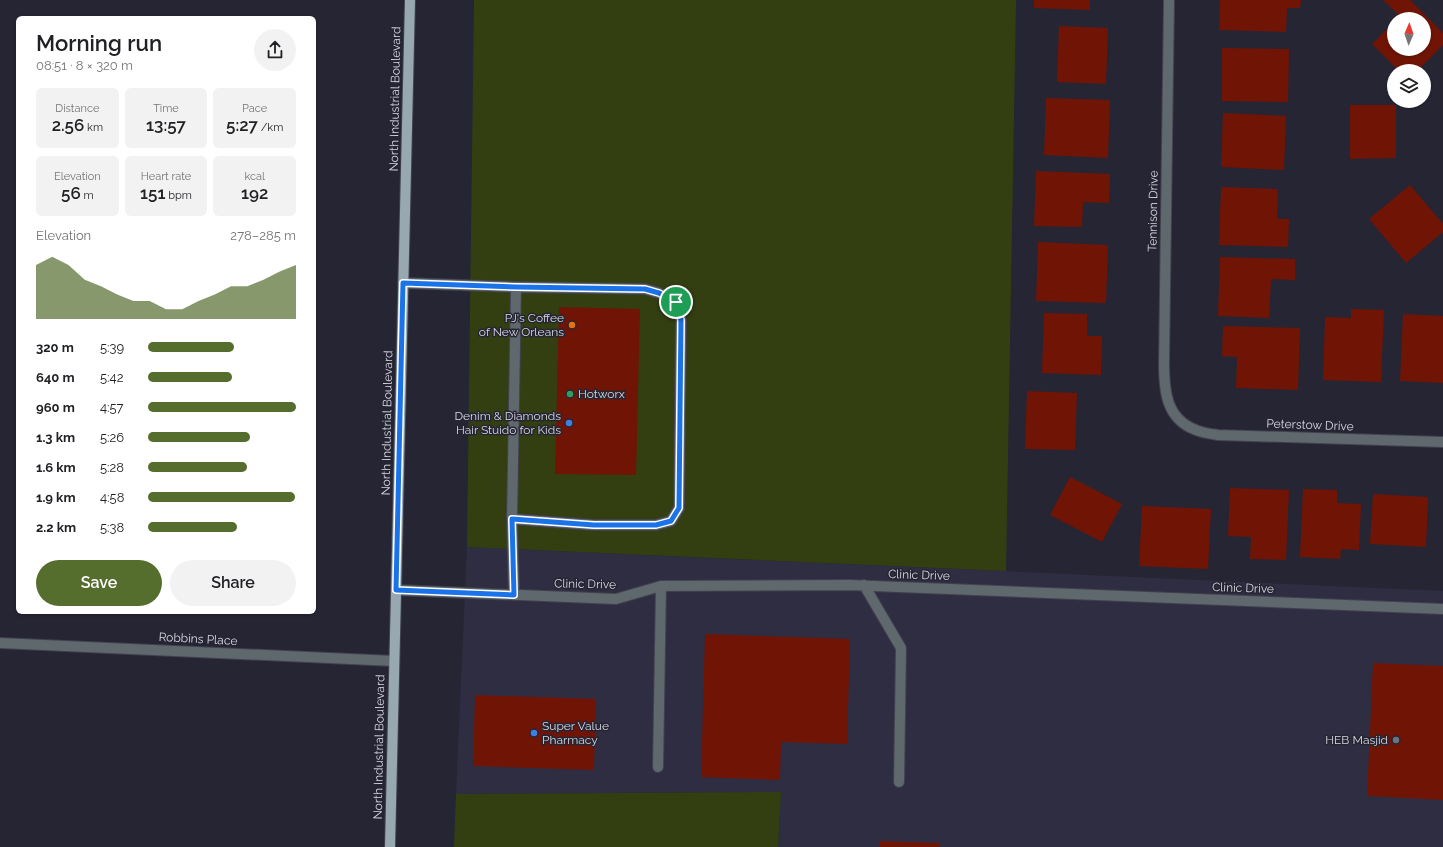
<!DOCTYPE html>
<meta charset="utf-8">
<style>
:root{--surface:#fff;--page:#f2f2f2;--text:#202124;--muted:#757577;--accent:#556e2e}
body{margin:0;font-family:Raleway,sans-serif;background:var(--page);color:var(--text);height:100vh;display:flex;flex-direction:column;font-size:15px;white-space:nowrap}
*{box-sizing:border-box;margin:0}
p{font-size:13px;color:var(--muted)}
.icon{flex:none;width:22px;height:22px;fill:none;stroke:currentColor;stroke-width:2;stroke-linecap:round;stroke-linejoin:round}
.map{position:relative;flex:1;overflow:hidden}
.details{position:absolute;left:16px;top:16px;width:300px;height:598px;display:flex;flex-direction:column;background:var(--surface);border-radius:6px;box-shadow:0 1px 3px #0004}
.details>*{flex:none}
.needle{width:26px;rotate:2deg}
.tools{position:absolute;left:1387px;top:12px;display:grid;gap:8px}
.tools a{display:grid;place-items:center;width:44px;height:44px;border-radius:50%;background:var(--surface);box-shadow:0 1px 3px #0004;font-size:20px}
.pin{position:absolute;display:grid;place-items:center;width:34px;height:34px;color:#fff;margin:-17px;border:2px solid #fff;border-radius:50%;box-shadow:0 1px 4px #0007}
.round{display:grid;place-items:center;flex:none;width:42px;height:42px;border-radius:21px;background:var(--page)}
.summary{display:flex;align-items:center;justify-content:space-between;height:68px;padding:0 20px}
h1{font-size:22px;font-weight:600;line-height:30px}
.metrics{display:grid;grid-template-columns:repeat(3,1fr);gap:6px;height:68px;padding:4px 20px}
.metrics div{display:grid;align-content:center;border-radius:6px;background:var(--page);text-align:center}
.metrics b{font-size:17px;font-weight:600}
.metrics small{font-size:11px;font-weight:400}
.metrics p{font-size:11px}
.chart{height:112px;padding:8px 20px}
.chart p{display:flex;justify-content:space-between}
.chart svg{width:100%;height:72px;margin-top:4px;fill:var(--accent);opacity:.7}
.button{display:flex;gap:8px;margin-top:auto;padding:8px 20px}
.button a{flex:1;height:46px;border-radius:24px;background:var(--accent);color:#fff;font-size:16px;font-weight:600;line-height:46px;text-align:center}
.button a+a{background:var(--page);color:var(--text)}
ul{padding:0 20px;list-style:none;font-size:13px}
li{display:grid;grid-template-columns:64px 48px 1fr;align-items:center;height:30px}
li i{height:10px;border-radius:5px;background:var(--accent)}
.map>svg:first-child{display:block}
.built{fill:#2f2d42}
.green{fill:#333f11}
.building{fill:#701505}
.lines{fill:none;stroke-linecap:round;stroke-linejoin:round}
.minor-casing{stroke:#424150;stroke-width:12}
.major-casing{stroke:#424150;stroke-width:12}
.minor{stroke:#5f686c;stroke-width:10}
.major{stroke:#97a8b1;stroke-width:10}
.route-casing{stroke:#fff;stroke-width:8}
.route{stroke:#1a73e8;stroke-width:5}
.food-dot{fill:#e8710a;stroke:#262534;stroke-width:1.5}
.leisure-dot{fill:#2e9e5b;stroke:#262534;stroke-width:1.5}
.shop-dot{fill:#3f7fe0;stroke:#262534;stroke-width:1.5}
.worship-dot{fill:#6b7280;stroke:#262534;stroke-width:1.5}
.labels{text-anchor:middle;stroke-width:3;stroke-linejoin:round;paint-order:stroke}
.street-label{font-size:12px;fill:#d7d7e1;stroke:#262534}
.poi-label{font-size:12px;fill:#d7d7e1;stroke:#262534;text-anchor:end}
</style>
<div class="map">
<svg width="1443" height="847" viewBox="0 0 1443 847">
<rect width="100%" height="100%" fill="#262534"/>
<path class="built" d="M467 547 1443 591V847H778L781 792 456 794Z"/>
<path class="green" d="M474 0H1016L1006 571 467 547Z
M781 792 778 847H454L456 794Z"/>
<path class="building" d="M1034 0H1090V10L1034 8Z
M1220 0H1301L1300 8H1287L1286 32 1219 30Z
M1383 0H1410L1443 33V45L1417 71H1399L1372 44 1394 22V49H1424V19H1397L1400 16Z
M1059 26 1108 28 1106 84 1057 82Z
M1222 48 1289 49 1288 102 1222 101Z
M1046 98 1110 100 1108 158 1044 155Z
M1350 105H1396V158L1350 159Z
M1223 113 1286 116 1284 170 1221 167Z
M1036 171 1110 174 1109 203 1083 202 1082 227 1034 226Z
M1410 185 1443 224V232L1406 263 1369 219Z
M1221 187 1278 189 1277 219H1289L1288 247 1219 245Z
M1038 242 1108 245 1106 303 1036 301Z
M1220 257 1295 259V280L1271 279 1269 318 1218 316Z
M559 307 640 309 636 475 555 474Z
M1351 309 1384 310 1381 382 1323 380 1325 317 1351 318Z
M1044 313 1087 314V336H1102L1101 375 1042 373Z
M1403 314 1443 316V383L1400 381Z
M1223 326 1300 328 1298 390 1236 388 1237 357 1222 356Z
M1027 391 1077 393 1075 450 1025 449Z
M1070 477 1122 504 1102 542 1050 515Z
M1230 488 1289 490 1286 560 1250 559 1251 537 1228 536Z
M1303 489 1337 490V503L1361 504 1359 550 1341 549 1340 559 1300 557Z
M1373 494 1428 497 1426 547 1370 544Z
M1142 506 1211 509 1208 569 1139 566Z
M705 634 850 639 847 744 781 742 780 780 701 777Z
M1373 663 1443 666V800L1367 796Z
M475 695 596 699 594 770 473 766Z
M880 841 939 843V847H879Z"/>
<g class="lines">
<g class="minor-casing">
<path id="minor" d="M1169 0 1164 363C1164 391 1166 419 1196 430 1203 433 1211 434 1218 435L1443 442
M403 283 516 287 645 289 659 293 675 302 681 320 679 508 671 521 656 525H594L512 519 514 595
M512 519 516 287
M864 585 901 648 899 782
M396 590 616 599 661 586 849 585 1443 609
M0 643 394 661
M658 767 661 586"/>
</g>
<g class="major-casing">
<path id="major" d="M390 847 410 0"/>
</g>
<use href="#minor" class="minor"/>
<use href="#major" class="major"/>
</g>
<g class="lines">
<g class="route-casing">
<path id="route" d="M403 283 516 287 645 289 659 293 676 302 681 320 679 508 671 521 656 525H594L512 519 514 595 396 590Z"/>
</g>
<use href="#route" class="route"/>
</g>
<circle class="food-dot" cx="572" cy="325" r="4"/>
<circle class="leisure-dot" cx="570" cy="394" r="4"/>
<g class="shop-dot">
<circle cx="569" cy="423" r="4"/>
<circle cx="534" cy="733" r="4"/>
</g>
<circle class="worship-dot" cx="1396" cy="740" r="4"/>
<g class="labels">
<g class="street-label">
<text transform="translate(395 99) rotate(-89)" y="4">North Industrial Boulevard</text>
<text transform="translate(1153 211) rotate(-89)" y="4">Tennison Drive</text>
<text transform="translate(387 423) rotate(-89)" y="4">North Industrial Boulevard</text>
<text transform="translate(1310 425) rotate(2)" y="4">Peterstow Drive</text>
<text transform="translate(919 575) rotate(2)" y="4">Clinic Drive</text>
<text transform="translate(585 584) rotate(1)" y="4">Clinic Drive</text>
<text transform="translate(1243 588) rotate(2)" y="4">Clinic Drive</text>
<text transform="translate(198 639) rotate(3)" y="4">Robbins Place</text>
<text transform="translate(379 747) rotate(-89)" y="4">North Industrial Boulevard</text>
</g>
<g class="poi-label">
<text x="564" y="322">PJ's Coffee<tspan x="564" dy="14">of New Orleans</tspan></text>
<text x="578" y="398" text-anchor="start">Hotworx</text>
<text x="561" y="420">Denim &amp; Diamonds<tspan x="561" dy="14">Hair Stuido for Kids</tspan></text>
<text x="542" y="730" text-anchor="start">Super Value<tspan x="542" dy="14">Pharmacy</tspan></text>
<text x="1388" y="744">HEB Masjid</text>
</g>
</g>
</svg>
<div class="tools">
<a><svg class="needle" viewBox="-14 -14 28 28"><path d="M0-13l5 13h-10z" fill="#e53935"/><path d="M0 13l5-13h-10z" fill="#757577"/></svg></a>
<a><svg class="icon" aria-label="layers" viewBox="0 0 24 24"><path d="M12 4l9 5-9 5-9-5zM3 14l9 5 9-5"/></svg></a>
</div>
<div class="pin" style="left:676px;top:302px;background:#1e9e55"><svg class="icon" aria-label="arrive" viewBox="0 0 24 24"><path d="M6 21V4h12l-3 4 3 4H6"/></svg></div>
<section class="details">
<div class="summary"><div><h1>Morning run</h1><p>08:51 · 8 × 320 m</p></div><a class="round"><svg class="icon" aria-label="share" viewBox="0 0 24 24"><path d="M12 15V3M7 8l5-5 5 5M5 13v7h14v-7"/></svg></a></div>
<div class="metrics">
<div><p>Distance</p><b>2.56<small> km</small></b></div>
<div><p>Time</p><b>13:57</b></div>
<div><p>Pace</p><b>5:27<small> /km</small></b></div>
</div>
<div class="metrics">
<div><p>Elevation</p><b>56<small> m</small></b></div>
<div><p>Heart rate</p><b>151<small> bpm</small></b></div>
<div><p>kcal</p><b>192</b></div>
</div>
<div class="chart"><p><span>Elevation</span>278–285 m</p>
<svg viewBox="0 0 160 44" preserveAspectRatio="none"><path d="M0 44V11L10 6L20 11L30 20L40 24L50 29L60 33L70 33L80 38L90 38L100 33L110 29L120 24L130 24L140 20L150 15L160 11V44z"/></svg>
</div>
<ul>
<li><b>320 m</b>5:39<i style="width:58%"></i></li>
<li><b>640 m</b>5:42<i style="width:57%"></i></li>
<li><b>960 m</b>4:57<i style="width:100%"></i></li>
<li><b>1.3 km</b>5:26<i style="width:69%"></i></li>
<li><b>1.6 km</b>5:28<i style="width:67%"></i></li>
<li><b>1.9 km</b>4:58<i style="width:99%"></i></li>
<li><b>2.2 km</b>5:38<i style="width:60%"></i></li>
</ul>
<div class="button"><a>Save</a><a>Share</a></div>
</section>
</div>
